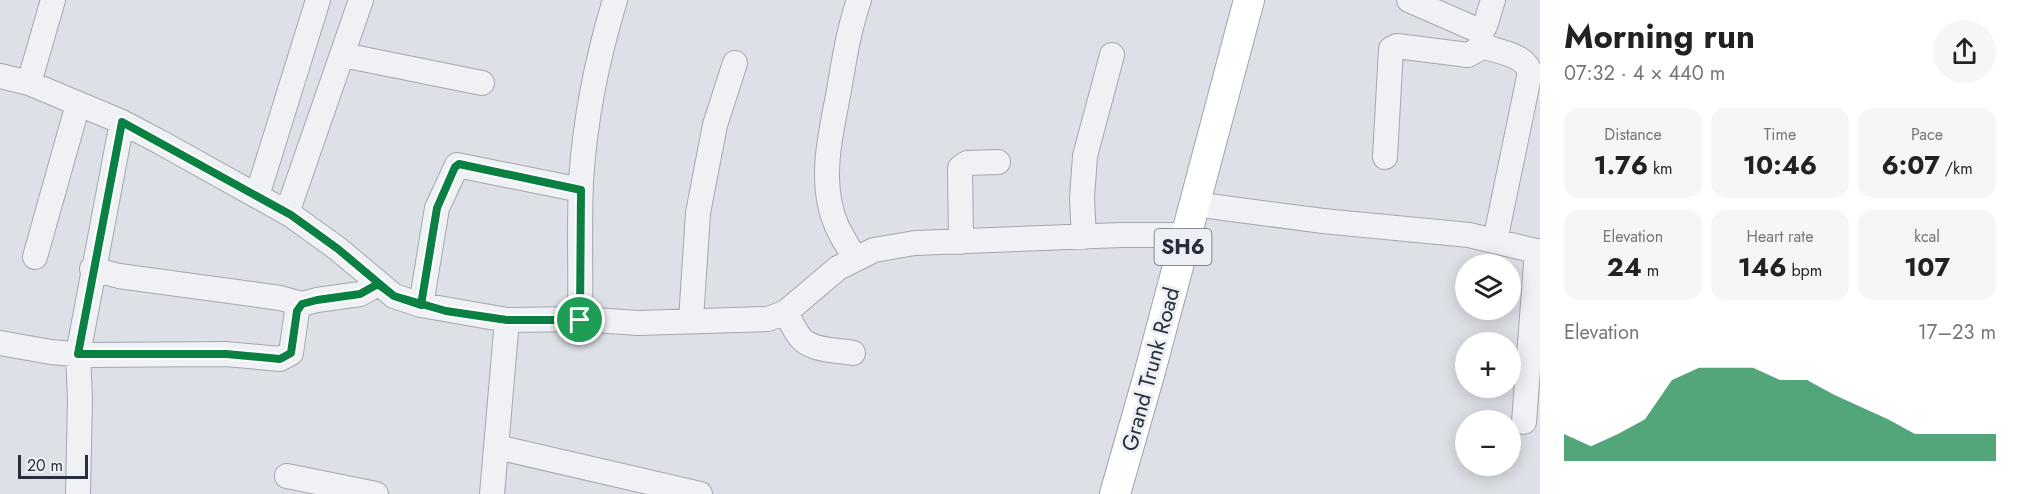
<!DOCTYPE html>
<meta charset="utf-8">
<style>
:root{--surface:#fff;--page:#f6f6f6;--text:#222;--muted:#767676;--accent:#0b8043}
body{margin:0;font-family:Jost,sans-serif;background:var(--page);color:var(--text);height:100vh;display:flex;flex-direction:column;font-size:22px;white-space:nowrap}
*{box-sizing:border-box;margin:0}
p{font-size:20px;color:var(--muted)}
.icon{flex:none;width:33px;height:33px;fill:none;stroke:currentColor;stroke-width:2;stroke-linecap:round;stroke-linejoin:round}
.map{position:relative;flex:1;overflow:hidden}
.side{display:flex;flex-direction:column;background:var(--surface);width:480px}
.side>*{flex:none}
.fabs{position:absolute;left:1455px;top:254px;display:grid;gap:12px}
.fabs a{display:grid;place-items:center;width:66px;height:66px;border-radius:50%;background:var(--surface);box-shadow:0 3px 15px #0003;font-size:30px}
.scale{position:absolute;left:18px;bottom:15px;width:70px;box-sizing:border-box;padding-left:6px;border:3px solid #282e3b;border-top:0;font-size:16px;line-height:21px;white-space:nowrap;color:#282e3b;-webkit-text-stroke:4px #eceff4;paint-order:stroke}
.pin{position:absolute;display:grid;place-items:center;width:51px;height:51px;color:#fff;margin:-26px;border:3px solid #fff;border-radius:50%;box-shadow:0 2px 6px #0007}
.round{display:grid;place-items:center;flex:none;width:63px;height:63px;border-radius:32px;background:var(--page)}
.overview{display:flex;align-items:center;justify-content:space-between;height:102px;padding:0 24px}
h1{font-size:33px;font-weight:700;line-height:45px}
.figures{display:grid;grid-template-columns:repeat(3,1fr);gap:9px;height:102px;padding:6px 24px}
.figures div{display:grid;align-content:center;border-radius:15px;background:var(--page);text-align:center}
.figures b{font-size:26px;font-weight:700}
.figures small{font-size:16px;font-weight:400}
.figures p{font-size:16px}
.chart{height:168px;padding:12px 24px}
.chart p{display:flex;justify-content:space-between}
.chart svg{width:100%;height:108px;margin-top:6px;fill:var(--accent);opacity:.7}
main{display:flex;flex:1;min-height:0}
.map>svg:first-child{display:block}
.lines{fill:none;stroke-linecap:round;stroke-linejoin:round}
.minor-casing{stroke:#a3a7af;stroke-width:26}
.major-casing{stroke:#9ea4b0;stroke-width:32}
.minor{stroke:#f0f1f5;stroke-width:24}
.major{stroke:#fff;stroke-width:30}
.route-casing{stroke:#fff;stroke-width:12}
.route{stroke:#0b8043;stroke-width:8}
.labels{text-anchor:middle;stroke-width:6;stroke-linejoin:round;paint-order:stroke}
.shield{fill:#eceff4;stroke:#636872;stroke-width:1.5}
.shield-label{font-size:21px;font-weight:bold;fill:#282e3b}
.street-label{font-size:22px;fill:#282e3b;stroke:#eceff4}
</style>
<main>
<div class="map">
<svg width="1540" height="494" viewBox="0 0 1540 494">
<rect width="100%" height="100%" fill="#dde0e6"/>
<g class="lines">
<g class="minor-casing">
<path id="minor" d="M1409 0 1475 29 1485 26 1493 0
M1481 28V37L1485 47C1500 52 1525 55 1530 72L1495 241
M343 55 482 83
M0 76 29 83 122 122 160 142 291 215 338 249 394 296 421 305 507 320 580 319 638 323 768 319 786 312 838 268 874 250 915 243 1122 235H1186
M29 83 53 0
M1385 157 1391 49 1397 46 1468 55 1477 50 1482 43
M257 196 318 0
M1194 204 1323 221 1469 235 1540 252
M287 213 361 0
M1084 237 1082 198 1085 156 1112 55
M961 242 960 168 967 163 998 162
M35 257 78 104
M855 258C846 243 835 227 831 209 821 169 832 129 839 90 844 60 849 29 859 0
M92 269 119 276 280 298 302 304
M421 305 437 208 457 165 581 190
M786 312C790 320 794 330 800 337 810 351 838 350 853 353
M580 319C581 274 579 227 581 181 585 119 597 59 615 0
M691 320 698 213 715 125 735 63
M0 343 51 352 84 355 226 354 280 359 291 353 297 311 302 304 317 300 360 294 378 284
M1524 422 1537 251
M497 447 700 494
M287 476 376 494
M78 494 80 399 78 354 122 122
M492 494 507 320"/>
</g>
<g class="major-casing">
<path id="major" d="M1115 494 1149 375 1249 0"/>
</g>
<use href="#minor" class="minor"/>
<use href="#major" class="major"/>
</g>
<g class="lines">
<g class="route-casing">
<path id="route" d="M580 320 581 190 459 164 455 167 437 208 421 305 394 296 378 284 360 294 317 300 302 304 297 311 291 353 280 359 226 354H78L122 122 291 215 338 249 394 296 446 311 507 320H580"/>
</g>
<use href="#route" class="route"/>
</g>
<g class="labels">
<rect class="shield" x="1154.5" y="229" width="57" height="36" rx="4.5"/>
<g class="shield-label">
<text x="1183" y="254">SH6</text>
</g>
<g class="street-label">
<text transform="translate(1150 369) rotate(-75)" y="8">Grand Trunk Road</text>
</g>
</g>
</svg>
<div class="fabs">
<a><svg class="icon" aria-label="layers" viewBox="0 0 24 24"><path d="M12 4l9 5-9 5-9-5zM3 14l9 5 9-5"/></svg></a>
<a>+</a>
<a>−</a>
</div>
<div class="scale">20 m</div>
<div class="pin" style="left:580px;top:320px;background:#1e9e55"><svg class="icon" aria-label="arrive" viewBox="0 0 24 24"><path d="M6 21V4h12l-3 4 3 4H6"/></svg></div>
</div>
<section class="side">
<div class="overview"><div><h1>Morning run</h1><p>07:32 · 4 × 440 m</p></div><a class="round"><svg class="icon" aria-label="share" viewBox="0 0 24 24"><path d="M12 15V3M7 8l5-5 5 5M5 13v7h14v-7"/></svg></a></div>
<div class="figures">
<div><p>Distance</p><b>1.76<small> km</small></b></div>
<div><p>Time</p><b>10:46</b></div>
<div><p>Pace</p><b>6:07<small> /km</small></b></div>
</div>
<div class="figures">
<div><p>Elevation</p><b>24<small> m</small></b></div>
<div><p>Heart rate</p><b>146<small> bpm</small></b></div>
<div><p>kcal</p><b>107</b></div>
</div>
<div class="chart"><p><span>Elevation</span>17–23 m</p>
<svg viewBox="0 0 160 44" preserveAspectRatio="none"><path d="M0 44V33L10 38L20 33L30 27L40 11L50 6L60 6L70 6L80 11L90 11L100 17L110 22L120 27L130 33L140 33L150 33L160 33V44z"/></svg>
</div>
</section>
</main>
